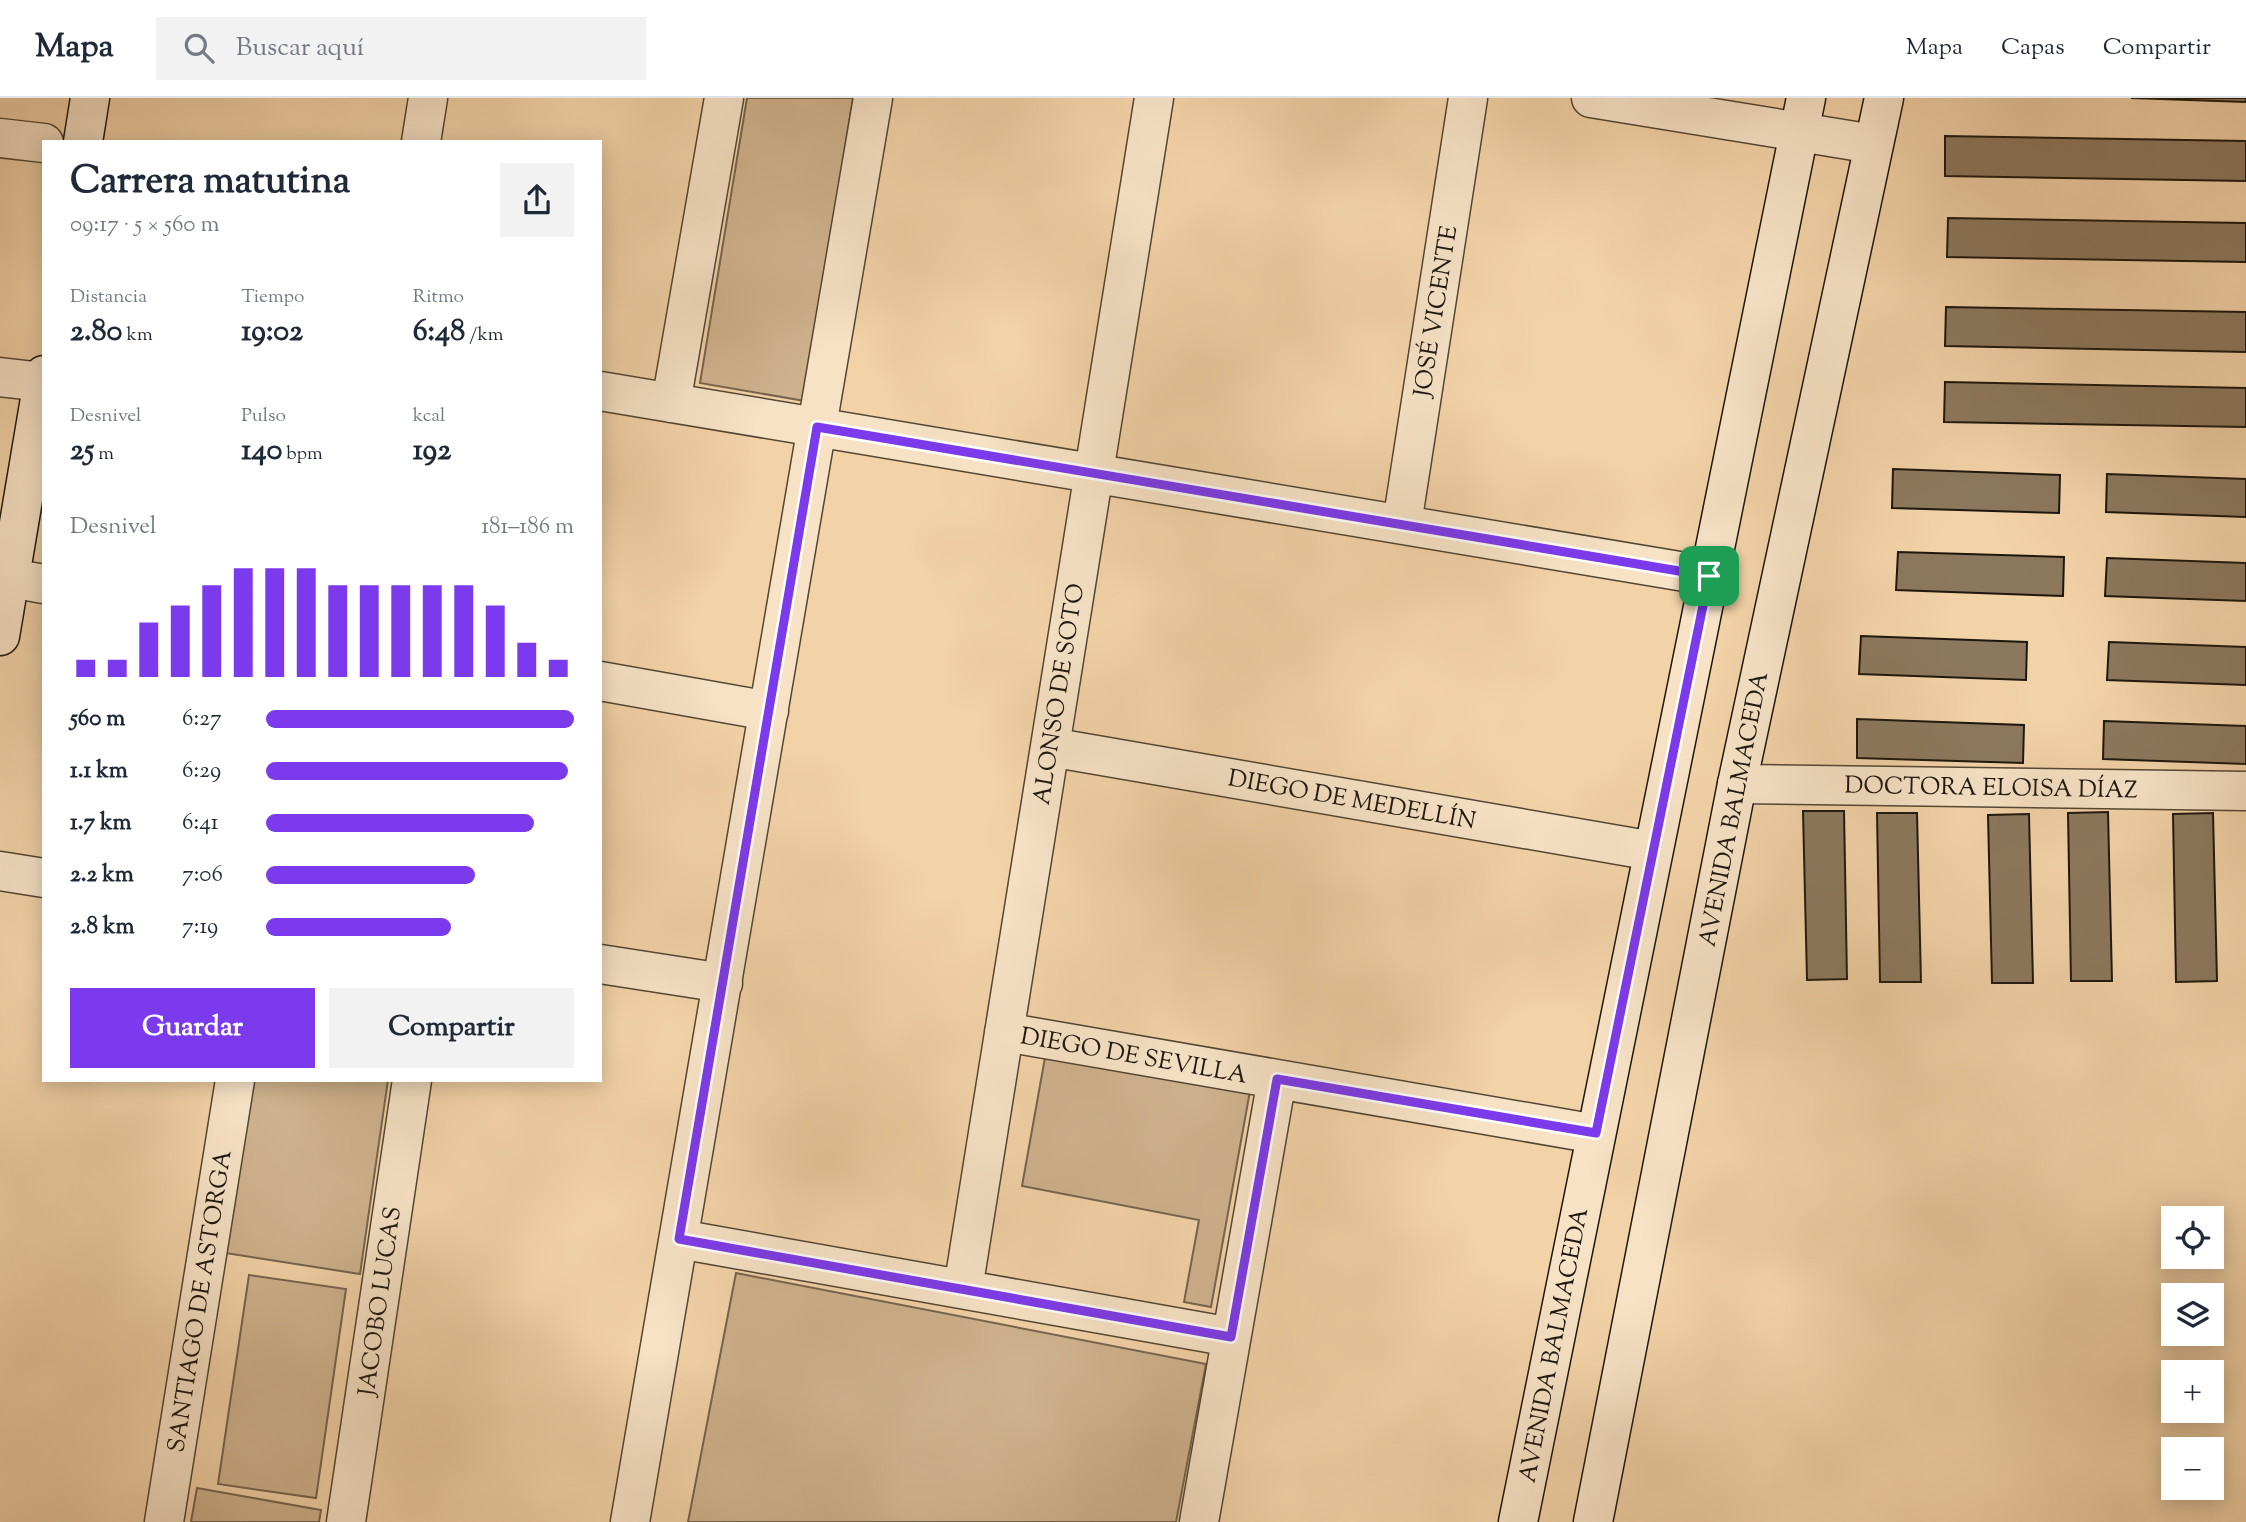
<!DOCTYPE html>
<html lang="es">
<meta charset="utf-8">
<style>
:root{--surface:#fff;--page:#f2f2f3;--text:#1f2937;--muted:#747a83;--line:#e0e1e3;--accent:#7c3aed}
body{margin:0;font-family:"Sorts Mill Goudy",serif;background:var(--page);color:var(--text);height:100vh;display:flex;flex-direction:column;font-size:26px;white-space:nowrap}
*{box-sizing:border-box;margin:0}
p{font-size:23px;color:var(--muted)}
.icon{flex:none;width:38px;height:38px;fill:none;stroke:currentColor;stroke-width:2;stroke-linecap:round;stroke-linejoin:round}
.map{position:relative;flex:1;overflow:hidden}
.panel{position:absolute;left:42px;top:42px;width:560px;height:942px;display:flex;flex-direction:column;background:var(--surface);border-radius:0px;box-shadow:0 4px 18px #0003}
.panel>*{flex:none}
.tools{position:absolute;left:2161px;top:1108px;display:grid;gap:14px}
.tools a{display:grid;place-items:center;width:63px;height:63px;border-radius:0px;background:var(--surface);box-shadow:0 4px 18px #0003;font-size:35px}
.pin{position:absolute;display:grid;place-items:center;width:60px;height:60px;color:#fff;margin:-30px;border-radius:14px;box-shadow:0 4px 10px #0006}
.round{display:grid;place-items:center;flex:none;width:74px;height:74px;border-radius:0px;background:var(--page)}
.summary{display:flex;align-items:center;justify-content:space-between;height:119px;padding:0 28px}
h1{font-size:38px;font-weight:800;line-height:52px}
.figures{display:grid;grid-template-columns:repeat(3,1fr);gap:10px;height:119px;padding:7px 28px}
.figures div{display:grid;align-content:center}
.figures b{font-size:30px;font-weight:800}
.figures small{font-size:19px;font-weight:400}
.figures p{font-size:19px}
.chart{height:196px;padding:14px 28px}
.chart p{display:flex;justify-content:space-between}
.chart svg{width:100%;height:126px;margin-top:7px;stroke:var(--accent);stroke-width:6}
.primary-button{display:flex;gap:14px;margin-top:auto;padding:14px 28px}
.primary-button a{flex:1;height:80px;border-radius:0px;background:var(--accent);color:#fff;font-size:28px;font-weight:800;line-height:80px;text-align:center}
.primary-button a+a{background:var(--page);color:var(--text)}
ul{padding:0 28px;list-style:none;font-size:23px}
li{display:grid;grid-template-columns:112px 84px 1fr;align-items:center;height:52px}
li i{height:18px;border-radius:9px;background:var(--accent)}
header{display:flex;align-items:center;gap:42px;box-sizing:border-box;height:98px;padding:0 35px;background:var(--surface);border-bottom:2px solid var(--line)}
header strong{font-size:33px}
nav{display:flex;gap:38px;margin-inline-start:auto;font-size:24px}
.search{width:490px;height:63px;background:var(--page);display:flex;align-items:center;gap:18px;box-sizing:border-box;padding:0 24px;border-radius:0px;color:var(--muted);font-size:26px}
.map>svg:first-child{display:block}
.green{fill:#ceb28d;stroke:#76644e;stroke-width:2}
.building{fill:#8c785e;stroke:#1e170e;stroke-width:2}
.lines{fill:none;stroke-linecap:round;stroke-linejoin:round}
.street-casing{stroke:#534634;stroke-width:41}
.secondary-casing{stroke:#1e170e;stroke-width:41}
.street{stroke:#f7e2c6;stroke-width:38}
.secondary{stroke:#f7e2c6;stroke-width:38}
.route-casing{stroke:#fff;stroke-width:14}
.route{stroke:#7c3aed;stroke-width:9}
.labels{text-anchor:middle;stroke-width:5;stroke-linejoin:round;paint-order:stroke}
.street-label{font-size:24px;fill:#1e170e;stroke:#f7e2c6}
</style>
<header>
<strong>Mapa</strong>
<div class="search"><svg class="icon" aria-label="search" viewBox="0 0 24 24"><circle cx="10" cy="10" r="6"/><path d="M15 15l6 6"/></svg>Buscar aquí</div>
<nav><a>Mapa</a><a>Capas</a><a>Compartir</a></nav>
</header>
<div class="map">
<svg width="2246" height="1424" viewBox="0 0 2246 1424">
<rect width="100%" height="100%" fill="#f2d2a7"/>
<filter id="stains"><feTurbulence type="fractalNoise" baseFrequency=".00286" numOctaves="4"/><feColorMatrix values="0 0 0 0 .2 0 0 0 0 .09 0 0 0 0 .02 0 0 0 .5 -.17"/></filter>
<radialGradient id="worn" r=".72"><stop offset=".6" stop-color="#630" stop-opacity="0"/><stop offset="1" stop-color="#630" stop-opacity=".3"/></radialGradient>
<path class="green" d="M747 0H853L805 303 700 285Z
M1046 954 1250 993 1211 1209 1184 1204 1199 1122 1022 1088Z
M250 982H388L360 1176 225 1155Z
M736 1175 1206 1266 1176 1424H688Z
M249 1177 346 1191 316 1400 218 1386Z
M197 1390 321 1412 319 1424H191Z"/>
<path class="building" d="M2131 0H2246V4Z
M1945 38 2246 43V83L1945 78Z
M1948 120 2246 125V164L1947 159Z
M1946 209 2246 214V254L1945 248Z
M1945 284 2246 290V329L1944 324Z
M1893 371 2060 377 2059 415 1892 410Z
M2107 376 2246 381V419L2106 414Z
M1898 454 2064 459 2063 498 1896 492Z
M2107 460 2246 465V503L2105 498Z
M1861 538 2027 544 2026 582 1859 576Z
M2109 544 2246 549V587L2107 582Z
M1857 621 2024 627 2023 665 1857 660Z
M2104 623 2246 628V666L2103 661Z
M1803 713H1844L1847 881 1807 882Z
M2108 714 2112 883H2071L2068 715Z
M1877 715H1917L1921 884H1880Z
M2213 715 2217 883 2176 884 2173 716Z
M2029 716 2033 885H1992L1988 717Z"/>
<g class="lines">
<g class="street-casing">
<path id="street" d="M1591 0 1873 46
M0 40 44 45
M421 44 428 0
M0 279 43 284
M600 293 1709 478
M671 305 724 0
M1402 426 1468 0
M10 480 44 486
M600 583 769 613
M1050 649 1653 753
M1737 686 2246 693
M0 773 44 780
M600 866 723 885
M1004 934 1596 1036
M679 1141 1231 1239
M963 1191 1154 0
M164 1424 235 982
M346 1424 412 982
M630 1424 873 0
M1199 1424 1277 981"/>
</g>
<g class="secondary-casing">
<path id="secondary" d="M83 44 90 0
M0 538 44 277
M1518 1424 1806 0
M1593 1424 1737 686 1884 0"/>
</g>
<use href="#street" class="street"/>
<use href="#secondary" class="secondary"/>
</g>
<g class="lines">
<g class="route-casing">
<path id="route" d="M817 329 1709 478 1596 1035 1277 981 1231 1239 679 1141Z"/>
</g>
<use href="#route" class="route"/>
</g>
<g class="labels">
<g class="street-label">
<text transform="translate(1435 213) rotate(-81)" y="8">JOSÉ VICENTE</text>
<text transform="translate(1058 596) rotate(-81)" y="8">ALONSO DE SOTO</text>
<text transform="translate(1991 689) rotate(1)" y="8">DOCTORA ELOISA DÍAZ</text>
<text transform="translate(1352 701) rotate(10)" y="8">DIEGO DE MEDELLÍN</text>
<text transform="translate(1733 711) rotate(-79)" y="8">AVENIDA BALMACEDA</text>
<text transform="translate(1134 957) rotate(10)" y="8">DIEGO DE SEVILLA</text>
<text transform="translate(199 1203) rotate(-81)" y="8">SANTIAGO DE ASTORGA</text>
<text transform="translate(379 1203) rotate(-82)" y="8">JACOBO LUCAS</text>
<text transform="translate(1553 1247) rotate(-79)" y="8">AVENIDA BALMACEDA</text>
</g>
</g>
<rect width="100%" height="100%" filter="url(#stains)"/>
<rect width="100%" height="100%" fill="url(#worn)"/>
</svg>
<div class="tools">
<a><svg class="icon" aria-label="locate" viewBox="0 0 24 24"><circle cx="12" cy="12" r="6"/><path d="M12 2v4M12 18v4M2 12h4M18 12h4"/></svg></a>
<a><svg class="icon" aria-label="layers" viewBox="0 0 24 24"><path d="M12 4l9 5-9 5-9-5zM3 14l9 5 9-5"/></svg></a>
<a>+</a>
<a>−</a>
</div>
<div class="pin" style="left:1709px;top:478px;background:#1e9e55"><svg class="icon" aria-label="arrive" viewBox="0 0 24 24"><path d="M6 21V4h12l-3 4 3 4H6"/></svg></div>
<section class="panel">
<div class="summary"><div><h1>Carrera matutina</h1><p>09:17 · 5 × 560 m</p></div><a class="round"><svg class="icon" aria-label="share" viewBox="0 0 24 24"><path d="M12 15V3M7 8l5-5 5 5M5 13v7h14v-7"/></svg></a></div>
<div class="figures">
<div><p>Distancia</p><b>2.80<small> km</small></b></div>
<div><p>Tiempo</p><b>19:02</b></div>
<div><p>Ritmo</p><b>6:48<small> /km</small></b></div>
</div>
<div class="figures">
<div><p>Desnivel</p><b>25<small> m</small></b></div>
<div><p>Pulso</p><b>140<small> bpm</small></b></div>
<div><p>kcal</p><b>192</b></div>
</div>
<div class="chart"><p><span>Desnivel</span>181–186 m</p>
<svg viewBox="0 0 160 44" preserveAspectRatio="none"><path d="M5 44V38M15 44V38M25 44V25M35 44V19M45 44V12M55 44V6M65 44V6M75 44V6M85 44V12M95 44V12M105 44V12M115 44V12M125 44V12M135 44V19M145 44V32M155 44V38"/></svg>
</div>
<ul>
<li><b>560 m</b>6:27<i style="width:100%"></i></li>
<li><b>1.1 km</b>6:29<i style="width:98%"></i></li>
<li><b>1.7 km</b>6:41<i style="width:87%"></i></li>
<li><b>2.2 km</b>7:06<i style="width:68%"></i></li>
<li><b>2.8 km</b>7:19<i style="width:60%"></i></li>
</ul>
<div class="primary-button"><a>Guardar</a><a>Compartir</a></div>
</section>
</div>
